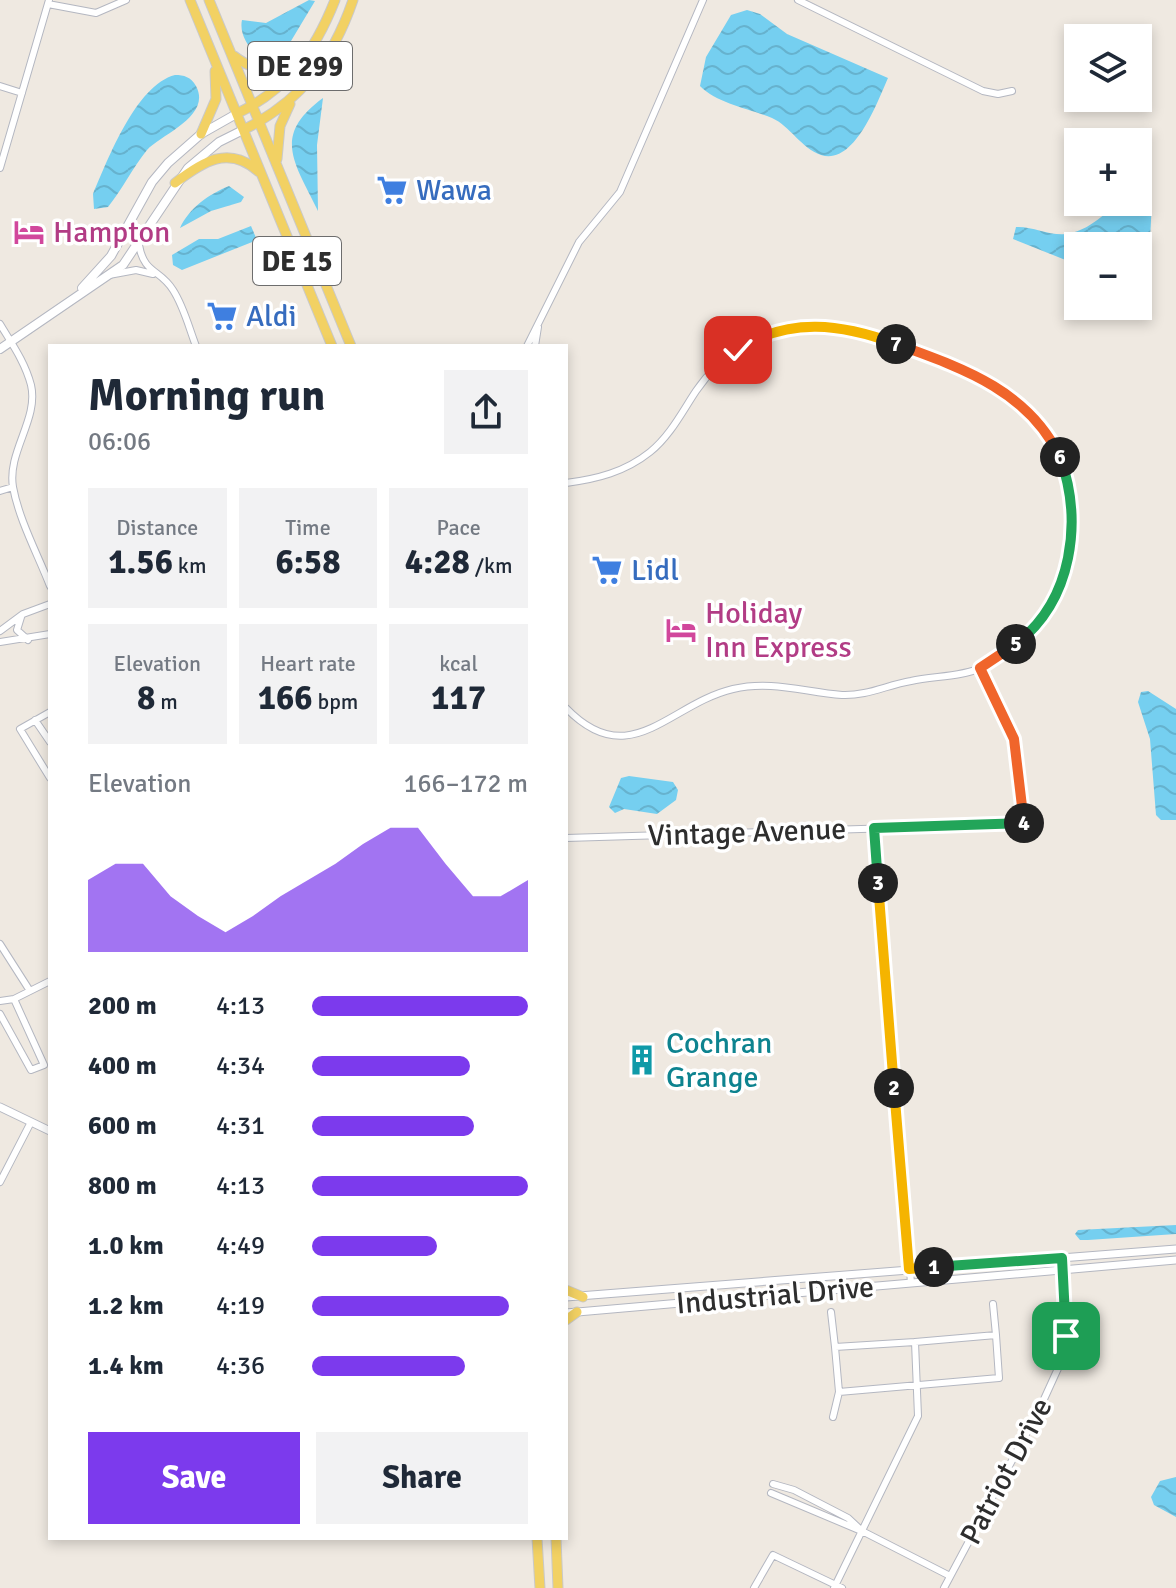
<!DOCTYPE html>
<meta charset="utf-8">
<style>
:root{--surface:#fff;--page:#f2f2f3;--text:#1f2937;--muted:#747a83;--accent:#7c3aed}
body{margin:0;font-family:Signika,sans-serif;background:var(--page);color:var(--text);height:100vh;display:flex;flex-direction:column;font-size:30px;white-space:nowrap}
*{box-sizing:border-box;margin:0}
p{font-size:26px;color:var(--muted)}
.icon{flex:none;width:44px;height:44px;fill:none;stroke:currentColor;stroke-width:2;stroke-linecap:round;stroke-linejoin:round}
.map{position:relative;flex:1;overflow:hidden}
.drawer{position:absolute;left:48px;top:344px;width:520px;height:1196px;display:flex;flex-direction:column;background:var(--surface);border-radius:0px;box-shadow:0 4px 12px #0003}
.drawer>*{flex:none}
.tools{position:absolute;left:1064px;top:24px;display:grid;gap:16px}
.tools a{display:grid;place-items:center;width:88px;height:88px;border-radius:0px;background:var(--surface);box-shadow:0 4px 12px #0003;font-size:40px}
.pin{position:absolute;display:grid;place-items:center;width:68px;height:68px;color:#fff;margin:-34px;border-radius:16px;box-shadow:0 4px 12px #0006}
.km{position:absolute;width:40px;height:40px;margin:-20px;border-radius:50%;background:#222;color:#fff;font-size:22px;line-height:40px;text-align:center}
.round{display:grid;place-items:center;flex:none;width:84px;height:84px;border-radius:0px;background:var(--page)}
.summary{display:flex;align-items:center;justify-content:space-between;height:136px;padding:0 40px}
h1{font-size:44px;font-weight:700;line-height:60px}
.figures{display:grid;grid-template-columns:repeat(3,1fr);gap:12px;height:136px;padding:8px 40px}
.figures div{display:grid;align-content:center;border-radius:0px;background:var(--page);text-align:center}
.figures b{font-size:34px;font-weight:700}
.figures small{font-size:22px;font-weight:400}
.figures p{font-size:22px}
.chart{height:224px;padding:16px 40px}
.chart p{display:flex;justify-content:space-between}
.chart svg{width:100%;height:144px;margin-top:8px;fill:var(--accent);opacity:.7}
.button{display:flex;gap:16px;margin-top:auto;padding:16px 40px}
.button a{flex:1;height:92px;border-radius:0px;background:var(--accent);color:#fff;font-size:32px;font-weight:700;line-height:92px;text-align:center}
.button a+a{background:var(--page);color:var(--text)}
ul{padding:0 40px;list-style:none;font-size:26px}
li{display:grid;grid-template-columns:128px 96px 1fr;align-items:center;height:60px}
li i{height:20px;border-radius:10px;background:var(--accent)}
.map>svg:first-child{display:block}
.water{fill:url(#water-waves)}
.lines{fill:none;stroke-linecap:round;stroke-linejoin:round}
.minor-casing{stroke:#b4b7c1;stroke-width:8}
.tertiary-casing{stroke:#b4b7c1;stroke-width:9}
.secondary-casing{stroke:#b4b7c1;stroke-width:10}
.primary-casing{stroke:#c9c9c9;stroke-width:11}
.minor{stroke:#fff;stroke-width:6}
.tertiary{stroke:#fff;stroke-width:7}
.secondary{stroke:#fff;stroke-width:8}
.primary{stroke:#f2d163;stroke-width:9}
.split-1-casing{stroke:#fff;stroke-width:16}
.split-2-casing{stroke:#fff;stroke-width:16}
.split-3-casing{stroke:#fff;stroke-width:16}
.split-4-casing{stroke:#fff;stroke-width:16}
.split-5-casing{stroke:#fff;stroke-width:16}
.split-6-casing{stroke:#fff;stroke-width:16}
.split-7-casing{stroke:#fff;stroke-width:16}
.split-8-casing{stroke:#fff;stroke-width:16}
.split-1{stroke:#22a559;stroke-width:10}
.split-2{stroke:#f5b400;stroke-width:10}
.split-3{stroke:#f5b400;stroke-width:10}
.split-4{stroke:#22a559;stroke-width:10}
.split-5{stroke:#f0652b;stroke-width:10}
.split-6{stroke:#22a559;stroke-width:10}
.split-7{stroke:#f0652b;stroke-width:10}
.split-8{stroke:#f5b400;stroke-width:10}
.labels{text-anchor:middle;stroke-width:7;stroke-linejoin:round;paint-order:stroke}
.shield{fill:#fff;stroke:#6d6d6d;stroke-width:2}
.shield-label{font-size:28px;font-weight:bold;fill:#2e2e2e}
.shop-label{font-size:30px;fill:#366cbe;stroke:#fff;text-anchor:start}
.hotel-label{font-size:30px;fill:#b23c85;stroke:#fff;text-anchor:start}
.street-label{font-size:30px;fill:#2e2e2e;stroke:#fff}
.culture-label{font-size:30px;fill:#0d838f;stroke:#fff;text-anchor:start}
</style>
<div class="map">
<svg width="1176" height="1588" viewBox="0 0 1176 1588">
<defs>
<pattern id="water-waves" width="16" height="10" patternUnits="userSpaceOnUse" patternTransform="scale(2)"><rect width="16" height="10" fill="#75cff0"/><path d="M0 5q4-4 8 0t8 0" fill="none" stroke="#66b2ce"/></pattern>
</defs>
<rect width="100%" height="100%" fill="#efe9e1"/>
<path class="water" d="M309 0 315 1 285 51 259 55C248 49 239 33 242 20L266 23Z
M747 10 760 14 787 34 888 78C878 100 855 166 821 155 801 148 790 126 772 118 748 108 718 104 700 86L706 57 731 15Z
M175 75C184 75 191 77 196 86 212 116 162 134 147 150 133 167 122 190 108 207L94 209 93 194C108 159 136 85 175 75Z
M323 98 317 145 318 211C295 163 271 136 323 98Z
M229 186 244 197 241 202 211 211 180 228C189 208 209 194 229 186Z
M1138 186H1145L1151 191C1152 214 1151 264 1139 281L1138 246H1078V265L1013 239 1016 227C1035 226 1052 238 1072 233 1101 225 1108 202 1138 202Z
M251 226 257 240 182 270 173 265 172 255 199 239H218Z
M1148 691 1176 709V820H1161L1156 815 1150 739 1138 702 1141 692Z
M629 776 673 782 678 790 676 800 657 814 624 809 615 813 609 807 621 778Z
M1176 1225V1234L1088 1240H1080L1075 1234 1078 1230Z
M1176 1477V1517L1154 1505 1151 1497 1160 1481Z"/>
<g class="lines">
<g class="minor-casing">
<path id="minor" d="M798 0 983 91 998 94 1012 91
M48 4 96 13 126 0
M0 86 22 93
M0 168 49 0
M139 245C144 274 160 269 173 290 184 307 189 328 196 346
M109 275 136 270 153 274
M0 324C12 344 25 362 31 385 39 419 7 452 13 487 19 520 38 555 50 586
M527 346 579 242 620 192 703 0
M535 346 538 327
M566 483C597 479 625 472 650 452 670 436 682 412 696 391 721 354 759 332 803 326 840 321 876 336 909 349 948 363 987 377 1020 402 1079 448 1088 540 1050 602 1033 629 1011 654 981 668 960 677 933 676 911 681 887 685 867 696 842 695 804 692 771 680 733 689 669 704 630 774 566 708
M0 491 13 487
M21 617 17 630 28 640
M0 631 23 614 50 604
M0 642 50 634
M50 712 20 729 50 778
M35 720 50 742
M874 828 911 1283
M566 838 1024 824 1014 739 980 668
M0 944 30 991
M0 1001 14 999 50 981
M0 1014 31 1070 44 1065 14 999
M0 1182 31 1122
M993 1304 996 1335
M831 1312 835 1347
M833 1417 839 1392
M773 1484 794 1490 848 1518 862 1531 950 1576
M771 1493 859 1530
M754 1588 773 1555 842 1588
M834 1588 918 1416 915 1342 835 1347 839 1392 999 1378 996 1335 915 1342
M944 1588 1040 1408 1065 1353 1062 1258"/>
</g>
<g class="tertiary-casing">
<path id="tertiary" d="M0 1107 50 1131
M566 1297 1176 1249
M566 1313 1176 1260"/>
</g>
<g class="secondary-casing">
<path id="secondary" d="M82 288 111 256 152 182 168 163 201 134 238 113
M0 349 123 265 188 168 219 142 245 129"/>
</g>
<g class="primary-casing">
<path id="primary" d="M190 0 332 346
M209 0 351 346
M234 56C259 75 276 72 304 58
M238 113C288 89 315 51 335 0
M245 129C301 101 333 59 353 0
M201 134 216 99 215 71
M277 159 280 126 290 104
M175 183C202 162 229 144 259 172
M566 1290 583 1297
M566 1320 577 1312
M537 1538 540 1588
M556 1538 558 1588"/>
</g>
<use href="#minor" class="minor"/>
<use href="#tertiary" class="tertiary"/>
<use href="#secondary" class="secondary"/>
<use href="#primary" class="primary"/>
</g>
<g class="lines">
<g class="split-1-casing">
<path id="split-1" d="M934 1267 1062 1258 1066 1336"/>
</g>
<g class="split-2-casing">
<path id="split-2" d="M894 1088 909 1269 934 1267"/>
</g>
<g class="split-3-casing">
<path id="split-3" d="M878 883 894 1088"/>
</g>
<g class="split-4-casing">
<path id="split-4" d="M878 883 874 828 1024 823"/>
</g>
<g class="split-5-casing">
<path id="split-5" d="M1016 644 980 668 1014 739 1024 823"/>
</g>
<g class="split-6-casing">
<path id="split-6" d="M1016 644C1073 600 1083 521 1060 457"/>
</g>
<g class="split-7-casing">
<path id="split-7" d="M896 344C962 368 1028 390 1060 457"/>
</g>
<g class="split-8-casing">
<path id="split-8" d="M738 350C788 316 843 324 896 344"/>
</g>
<use href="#split-1" class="split-1"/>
<use href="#split-2" class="split-2"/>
<use href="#split-3" class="split-3"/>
<use href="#split-4" class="split-4"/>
<use href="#split-5" class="split-5"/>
<use href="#split-6" class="split-6"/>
<use href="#split-7" class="split-7"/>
<use href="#split-8" class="split-8"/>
</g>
<defs>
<g id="supermarket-bare" transform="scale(2.4)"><path d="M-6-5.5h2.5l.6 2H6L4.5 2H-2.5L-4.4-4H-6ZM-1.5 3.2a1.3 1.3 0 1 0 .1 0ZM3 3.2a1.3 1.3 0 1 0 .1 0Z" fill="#3f7fe0" stroke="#fff" stroke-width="2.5" paint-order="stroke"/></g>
<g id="hotel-bare" transform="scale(2.4)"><path d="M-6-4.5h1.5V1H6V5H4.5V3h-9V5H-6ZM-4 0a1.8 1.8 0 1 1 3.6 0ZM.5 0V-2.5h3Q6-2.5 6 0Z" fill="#d1479c" stroke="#fff" stroke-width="2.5" paint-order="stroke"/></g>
<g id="building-bare" transform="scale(2.4)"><path d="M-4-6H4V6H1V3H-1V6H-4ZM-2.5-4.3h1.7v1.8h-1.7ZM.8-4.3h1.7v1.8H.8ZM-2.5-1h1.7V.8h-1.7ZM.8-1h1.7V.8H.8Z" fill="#0f9aa8" stroke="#fff" stroke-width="2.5" paint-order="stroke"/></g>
</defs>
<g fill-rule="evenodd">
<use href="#supermarket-bare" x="392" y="190"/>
<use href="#hotel-bare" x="29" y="232"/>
<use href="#supermarket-bare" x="222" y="316"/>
<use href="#supermarket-bare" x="607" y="570"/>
<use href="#hotel-bare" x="681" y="630"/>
<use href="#building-bare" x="642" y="1060"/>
</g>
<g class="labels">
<g class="shield">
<rect x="248" y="42" width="104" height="48" rx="6"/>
<rect x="253" y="237" width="88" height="48" rx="6"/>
</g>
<g class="shield-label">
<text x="300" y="76">DE 299</text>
<text x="297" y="271">DE 15</text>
</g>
<g class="shop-label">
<text x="416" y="200">Wawa</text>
<text x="246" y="326">Aldi</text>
<text x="631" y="580">Lidl</text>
</g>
<g class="hotel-label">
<text x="53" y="242">Hampton</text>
<text x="705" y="623">Holiday<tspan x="705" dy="34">Inn Express</tspan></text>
</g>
<g class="street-label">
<text transform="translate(747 832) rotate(-2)" y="10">Vintage Avenue</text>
<text transform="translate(775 1295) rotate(-5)" y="10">Industrial Drive</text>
<text transform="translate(1006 1471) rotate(-62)" y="10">Patriot Drive</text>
</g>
<g class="culture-label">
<text x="666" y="1053">Cochran<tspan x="666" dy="34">Grange</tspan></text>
</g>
</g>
</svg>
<div class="tools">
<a><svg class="icon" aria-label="layers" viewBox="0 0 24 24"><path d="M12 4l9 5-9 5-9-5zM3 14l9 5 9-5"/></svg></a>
<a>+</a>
<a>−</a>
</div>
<div class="pin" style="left:1066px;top:1336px;background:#1e9e55"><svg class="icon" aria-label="arrive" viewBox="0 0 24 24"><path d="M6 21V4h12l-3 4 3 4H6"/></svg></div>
<div class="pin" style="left:738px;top:350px;background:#d93025"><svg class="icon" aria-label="check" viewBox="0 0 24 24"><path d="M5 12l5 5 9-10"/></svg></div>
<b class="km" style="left:934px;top:1267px">1</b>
<b class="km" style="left:894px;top:1088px">2</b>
<b class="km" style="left:878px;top:883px">3</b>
<b class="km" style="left:1024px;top:823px">4</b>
<b class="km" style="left:1016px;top:644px">5</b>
<b class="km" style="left:1060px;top:457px">6</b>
<b class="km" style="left:896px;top:344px">7</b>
<section class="drawer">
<div class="summary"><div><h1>Morning run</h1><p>06:06</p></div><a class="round"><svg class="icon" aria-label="share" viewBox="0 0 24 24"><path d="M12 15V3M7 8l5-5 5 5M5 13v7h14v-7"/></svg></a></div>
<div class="figures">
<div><p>Distance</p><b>1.56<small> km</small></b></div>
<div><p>Time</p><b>6:58</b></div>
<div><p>Pace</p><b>4:28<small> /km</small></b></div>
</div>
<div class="figures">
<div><p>Elevation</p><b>8<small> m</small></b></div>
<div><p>Heart rate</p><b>166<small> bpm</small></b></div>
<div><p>kcal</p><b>117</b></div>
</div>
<div class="chart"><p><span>Elevation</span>166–172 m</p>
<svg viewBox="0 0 160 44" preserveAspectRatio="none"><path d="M0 44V22L10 17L20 17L30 27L40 33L50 38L60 33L70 27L80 22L90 17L100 11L110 6L120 6L130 17L140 27L150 27L160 22V44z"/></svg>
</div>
<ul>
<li><b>200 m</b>4:13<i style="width:100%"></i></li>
<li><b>400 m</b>4:34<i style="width:73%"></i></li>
<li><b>600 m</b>4:31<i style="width:75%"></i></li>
<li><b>800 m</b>4:13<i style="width:100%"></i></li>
<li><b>1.0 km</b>4:49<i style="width:58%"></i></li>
<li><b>1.2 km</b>4:19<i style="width:91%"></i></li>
<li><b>1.4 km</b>4:36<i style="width:71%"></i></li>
</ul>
<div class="button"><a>Save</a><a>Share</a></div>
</section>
</div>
